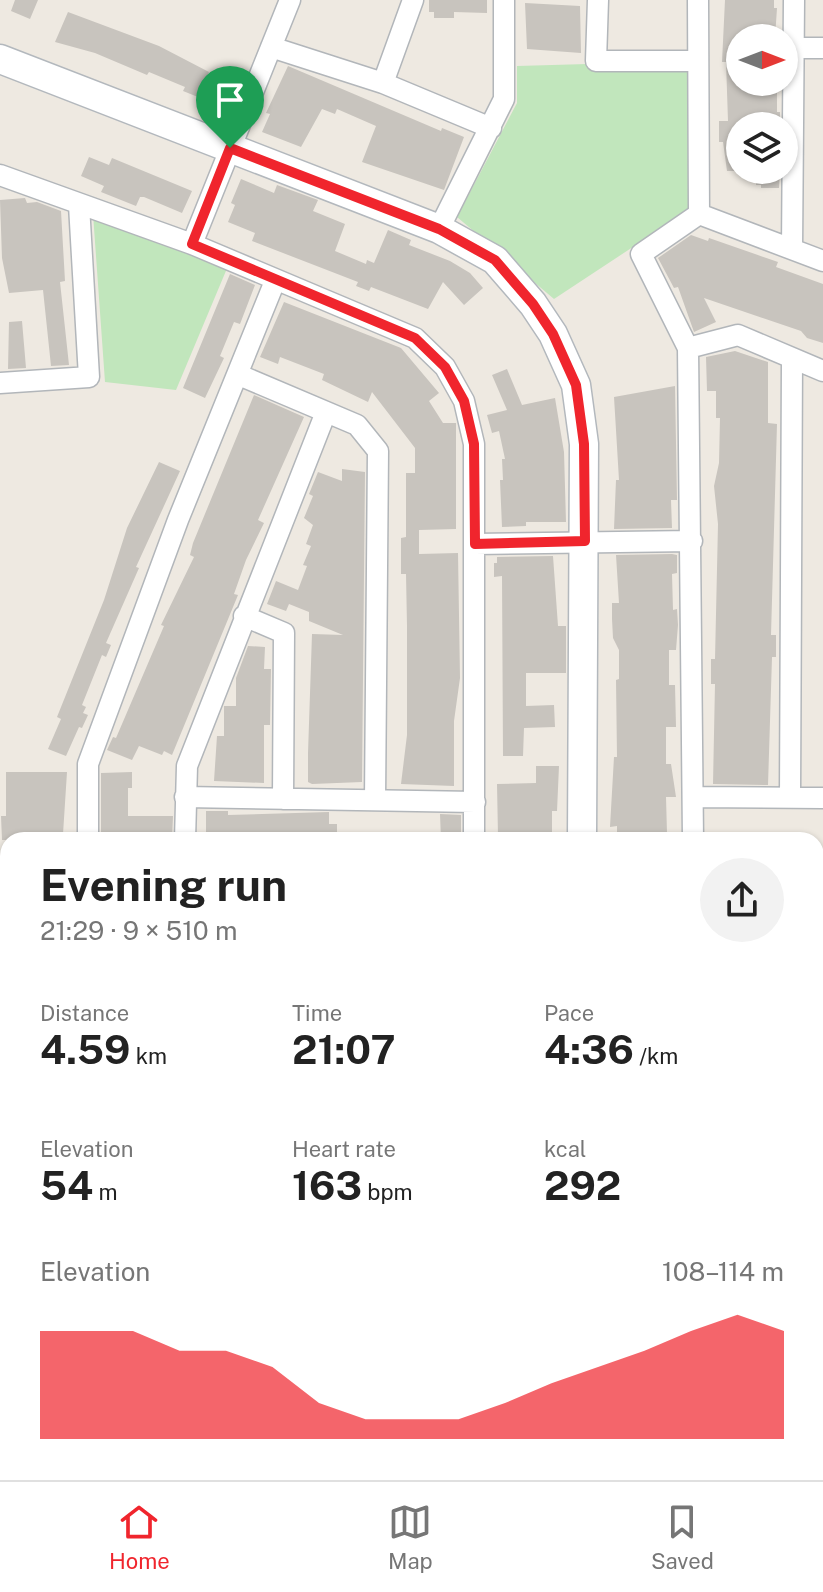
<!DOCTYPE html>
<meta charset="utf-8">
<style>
:root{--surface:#fff;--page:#f2f2f2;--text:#222;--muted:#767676;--line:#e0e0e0;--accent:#f0252d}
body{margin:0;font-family:"Public Sans",sans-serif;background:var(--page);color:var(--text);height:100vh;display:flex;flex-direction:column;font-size:30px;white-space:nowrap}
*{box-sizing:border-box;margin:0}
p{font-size:26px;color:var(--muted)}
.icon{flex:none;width:44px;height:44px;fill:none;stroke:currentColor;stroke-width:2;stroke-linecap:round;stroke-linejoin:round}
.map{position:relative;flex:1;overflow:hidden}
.sheet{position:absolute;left:0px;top:832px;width:824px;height:648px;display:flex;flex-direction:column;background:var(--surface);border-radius:24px 24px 0 0;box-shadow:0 2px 6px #0004}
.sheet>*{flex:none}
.needle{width:52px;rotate:90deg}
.tools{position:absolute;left:726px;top:24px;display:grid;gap:16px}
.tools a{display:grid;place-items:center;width:72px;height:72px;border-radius:50%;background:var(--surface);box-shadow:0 2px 6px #0004;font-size:40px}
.pin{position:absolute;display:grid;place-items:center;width:68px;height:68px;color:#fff;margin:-82px -34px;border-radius:50% 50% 50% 0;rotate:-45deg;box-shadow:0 0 8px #0007}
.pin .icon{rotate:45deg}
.round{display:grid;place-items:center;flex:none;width:84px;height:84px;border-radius:42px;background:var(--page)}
.overview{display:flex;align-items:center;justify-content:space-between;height:136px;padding:0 40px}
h1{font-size:44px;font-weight:700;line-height:60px}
.figures{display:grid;grid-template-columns:repeat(3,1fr);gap:12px;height:136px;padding:8px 40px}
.figures div{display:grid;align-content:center}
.figures b{font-size:40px;font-weight:700}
.figures small{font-size:22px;font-weight:400}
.figures p{font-size:22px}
.chart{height:224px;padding:16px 40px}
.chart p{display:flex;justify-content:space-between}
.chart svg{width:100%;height:144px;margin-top:8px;fill:var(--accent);opacity:.7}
.tab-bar{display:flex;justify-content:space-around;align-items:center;height:112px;border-top:2px solid var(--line);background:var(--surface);font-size:22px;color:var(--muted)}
.tab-bar a{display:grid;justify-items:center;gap:4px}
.tab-bar .selected{color:var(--accent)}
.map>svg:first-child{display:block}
.green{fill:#c1e6bc}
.building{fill:#c8c4be}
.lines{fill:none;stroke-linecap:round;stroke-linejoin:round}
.street-casing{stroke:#b2b6ba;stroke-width:23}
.secondary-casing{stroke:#b3b8bd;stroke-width:31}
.street{stroke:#fff;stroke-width:20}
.secondary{stroke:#fff;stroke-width:28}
.route-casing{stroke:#fff;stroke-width:16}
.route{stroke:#f0252d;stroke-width:10}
</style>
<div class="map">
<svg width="823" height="1480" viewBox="0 0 823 1480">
<rect width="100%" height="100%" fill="#eee9e1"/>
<path class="green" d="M692 61V208L554 299 457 217 517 103V66Z
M93 214 228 266 176 390 105 382Z
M8 1386V1472H251L255 1480H0V1387Z"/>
<path class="building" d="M15 0H38L30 19 11 11Z
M429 0H487V13L454 12V18H434V12H429Z
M725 0H774V8H777L775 38H740V82H746V86H777V112H780V126H740V171H727L723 142H719V121H728L726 62H722Z
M525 3 580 6 581 53 527 49Z
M68 12 159 46 209 72 198 97 183 91 185 87 149 72 147 75 95 53 55 42Z
M288 66 441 131 442 128 464 137 444 190 362 162 376 126 337 109 335 114 322 109 301 147 262 132 270 114 266 113Z
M89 157 109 165 112 158 192 191 182 213 144 197H140L136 206 101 192 104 186 81 176Z
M756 170H780L779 188H761V185H756Z
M241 179 274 193 277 185 318 200 313 211 345 224 335 251 366 264 367 260 374 263 388 230 411 240 409 245 450 261 470 273 483 288 464 305 443 282 428 309 371 287 369 291 356 286 358 282 252 241 255 233 228 222 235 205 231 203Z
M25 198 27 203 37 202 61 211 65 281 60 282 69 365 51 366 43 290 9 293 2 258 0 200Z
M691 235 708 241 709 238 778 262 776 267 823 284V343L807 338 801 331 704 298 716 322 694 332 678 287 674 288 658 258Z
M230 274 255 285 240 324 234 322 220 356 224 358 205 398 183 388Z
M284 302 401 348 439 393 429 401 443 423H456V529L419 530V554L458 553 460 678 454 721V786L401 784 407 735V626L406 574H401V538L406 537V473H415V448L372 392 368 402 322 380 324 374 280 357 278 364 260 357Z
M22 321 26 368 8 369 9 322Z
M735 351 768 362V423L777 424 771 635H776V657H772L768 785 713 784 715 684H711V659H715L718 524 714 486 719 463 720 418H716V391H707L706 357Z
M507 369 522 405 555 398 564 452 566 522H526V526L502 527 500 480H503L502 459H505L499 431 492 433 487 415 507 410 492 375Z
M675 386 677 500H671L672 528 614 529 616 480H619L614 397Z
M254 395 304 417 258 520 264 523 246 560 234 594 238 595 172 755 164 751 162 755 139 746 132 760 107 750 113 737 116 738 164 626 161 625 194 557 190 555 193 543Z
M159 462 180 471 136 567 139 568 106 643 111 645 106 657 102 655 82 705 86 707 83 713 88 715 82 728 79 727 66 756 48 749 61 719 57 717 104 600 127 528Z
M342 469 365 472 362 782 312 784 308 782V753L312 634 343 635 309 621V612L289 604 286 611 267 604 276 581 298 590 307 566 303 565 311 546 306 544 313 525 304 518 313 496 309 494 318 472 342 481Z
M672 554 677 555V573L672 574 673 610 677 609 678 625 676 650H669V685H675L676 727H666V764H671L676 797H666L667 833 635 834 636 840H617V826L610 827 614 757H617L616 680 619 679V650L613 638 612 619V603H619L616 555Z
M553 556 558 626H566V673H526V706L554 705 555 727 524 728 523 756H503L502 576 494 577V563H497V557Z
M248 646 265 647 264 669H271L270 725H264V783L214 781 217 736H224V706H236V678Z
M536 766H559L557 811H552V836L502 840V835L498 836 497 784 536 783Z
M6 772H67L63 834H57V840H2L1 816H6Z
M132 772V788H128V816H173L172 839 101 840V773Z
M206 811H228V815L329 812V824H337V840H206Z
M440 814 461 815V840H441Z"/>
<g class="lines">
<g class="street-casing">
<path id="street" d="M598 0 596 61H697
M698 0 699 214
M271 47 383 83 491 128
M794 48H823
M383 83 413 0
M0 175 192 244 415 338 445 367 464 401 474 444V840
M699 214 823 261
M439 229 504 99V0
M192 244 290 0
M792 249 794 0
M688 348 738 335 823 371
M239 375 357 425 378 451 375 800
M0 383 89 377 79 205
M475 544 692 541
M244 616 284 633 283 799
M185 797 475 802
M693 797 823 798
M790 797 792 359
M88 840V764L178 520 275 281
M185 840 187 766 326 412
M693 840 688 348 641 254 699 214
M816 907H823
M816 1010H823
M0 1104H8
M816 1115H823
M0 1280H8
M0 1378H8
M816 1415H823
M261 1472 264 1480
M447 1472 451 1480
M681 1472V1480"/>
</g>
<g class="secondary-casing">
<path id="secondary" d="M0 59 439 229 495 260 533 304 553 334 576 385 584 444 582 840
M0 1202H8
M353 1472 356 1480
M574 1472V1480"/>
</g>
<use href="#street" class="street"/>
<use href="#secondary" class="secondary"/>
</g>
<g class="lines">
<g class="route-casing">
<path id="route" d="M230 148 439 229 495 260 533 304 553 334 576 385 584 444 585 541 475 544 474 444 464 401 445 367 415 338 192 244Z"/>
</g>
<use href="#route" class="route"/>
</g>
</svg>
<div class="tools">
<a><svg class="needle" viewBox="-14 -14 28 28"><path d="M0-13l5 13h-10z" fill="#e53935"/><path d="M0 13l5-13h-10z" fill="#767676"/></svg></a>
<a><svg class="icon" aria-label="layers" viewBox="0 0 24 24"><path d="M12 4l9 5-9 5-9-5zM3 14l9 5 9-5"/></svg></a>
</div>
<div class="pin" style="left:230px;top:148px;background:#1e9e55"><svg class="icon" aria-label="arrive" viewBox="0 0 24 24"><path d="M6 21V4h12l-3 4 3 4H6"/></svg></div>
<section class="sheet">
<div class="overview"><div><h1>Evening run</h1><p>21:29 · 9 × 510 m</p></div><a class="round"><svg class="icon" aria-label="share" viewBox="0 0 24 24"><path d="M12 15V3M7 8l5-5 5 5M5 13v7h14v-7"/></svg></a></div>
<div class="figures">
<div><p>Distance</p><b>4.59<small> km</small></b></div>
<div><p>Time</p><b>21:07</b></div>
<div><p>Pace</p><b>4:36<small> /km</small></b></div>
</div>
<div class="figures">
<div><p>Elevation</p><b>54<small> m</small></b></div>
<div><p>Heart rate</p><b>163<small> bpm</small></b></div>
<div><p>kcal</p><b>292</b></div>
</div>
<div class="chart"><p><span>Elevation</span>108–114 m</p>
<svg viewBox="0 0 160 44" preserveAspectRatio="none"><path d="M0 44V11L10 11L20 11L30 17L40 17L50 22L60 33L70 38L80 38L90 38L100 33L110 27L120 22L130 17L140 11L150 6L160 11V44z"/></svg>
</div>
</section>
</div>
<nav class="tab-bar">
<a class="selected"><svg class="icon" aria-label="home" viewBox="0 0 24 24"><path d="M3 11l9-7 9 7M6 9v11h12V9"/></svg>Home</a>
<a><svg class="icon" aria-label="map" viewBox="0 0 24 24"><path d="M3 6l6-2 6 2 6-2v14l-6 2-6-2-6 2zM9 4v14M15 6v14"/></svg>Map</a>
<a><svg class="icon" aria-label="saved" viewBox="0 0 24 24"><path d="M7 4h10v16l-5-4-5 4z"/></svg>Saved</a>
</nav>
